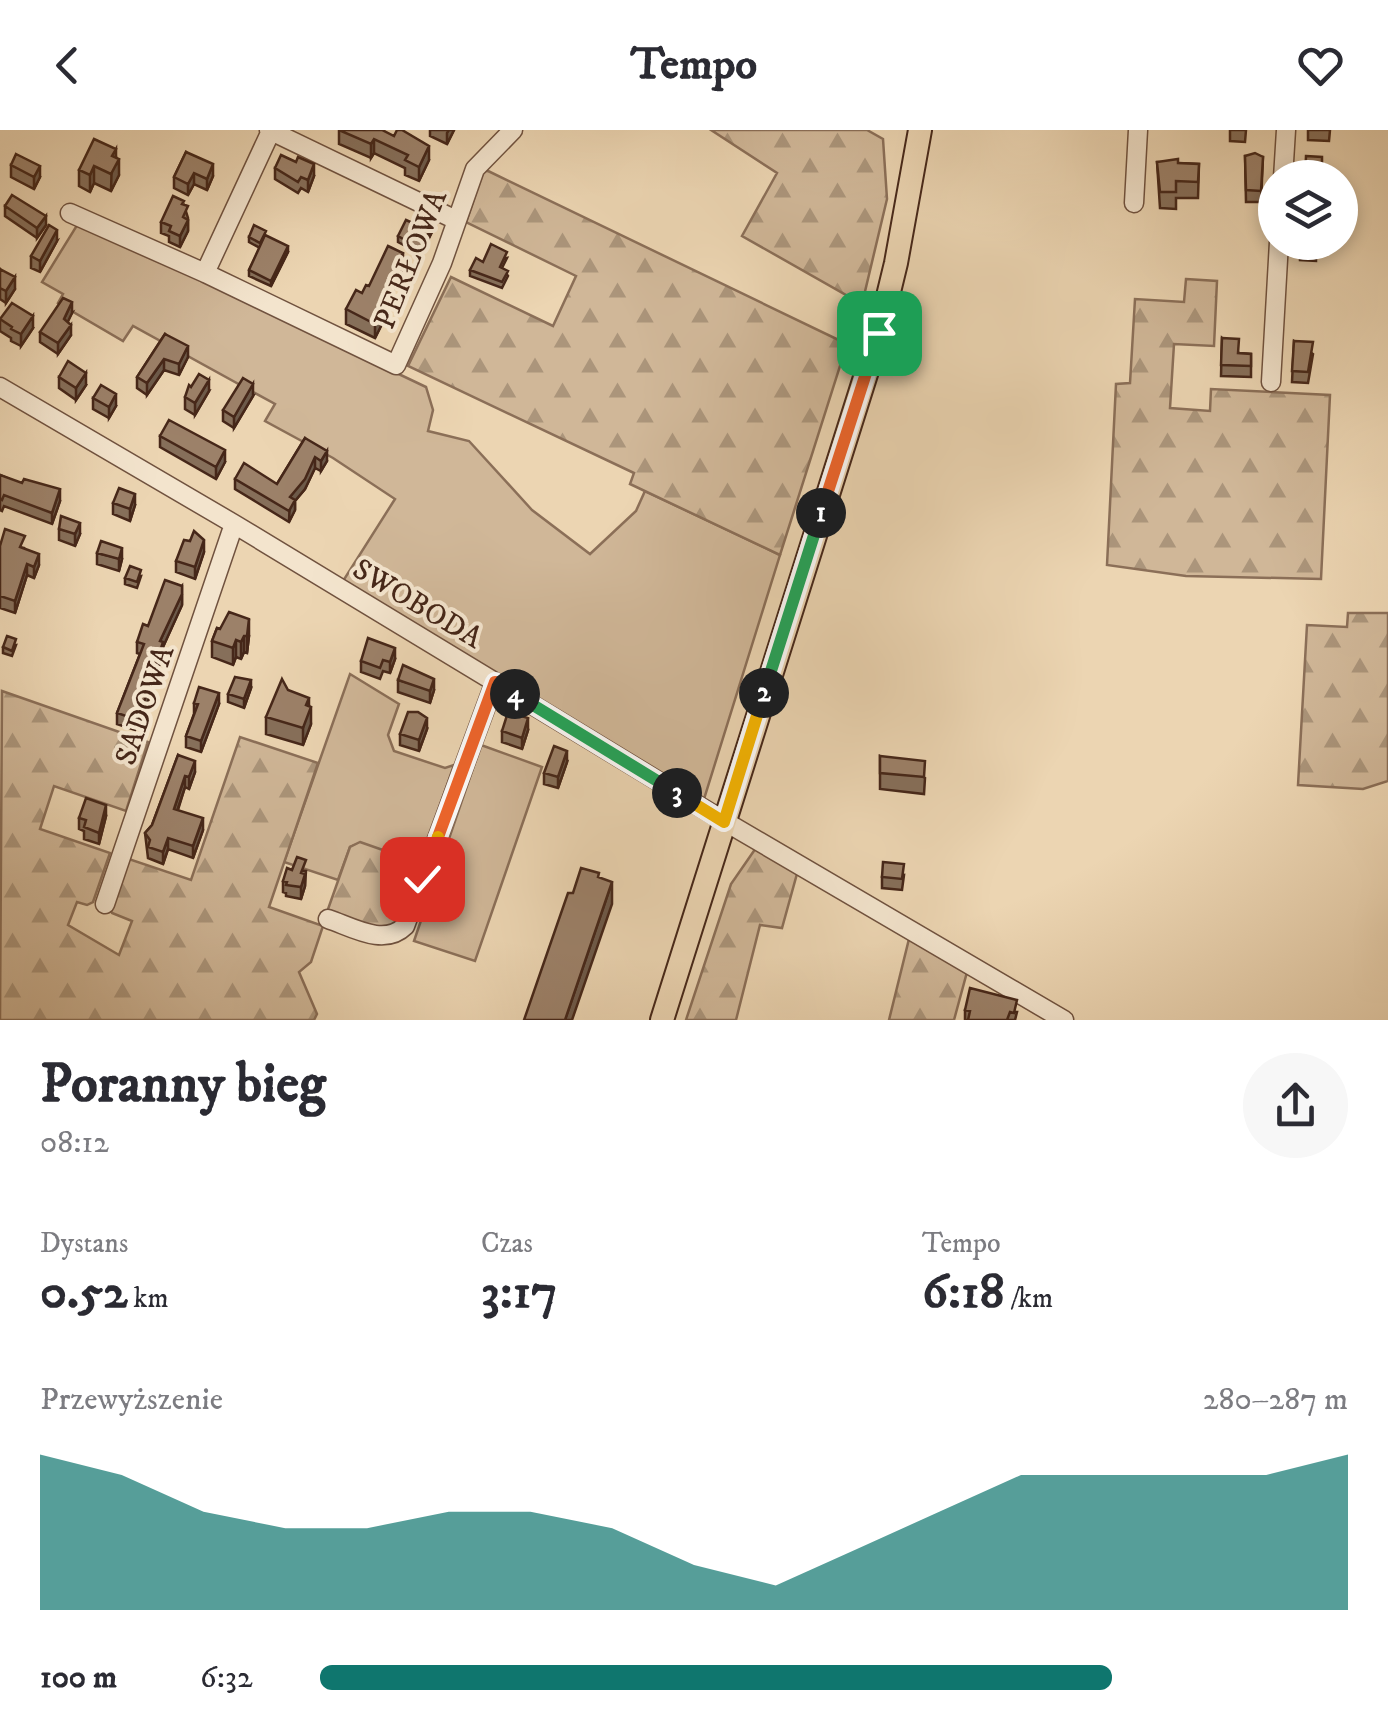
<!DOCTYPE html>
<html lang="pl">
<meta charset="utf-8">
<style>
:root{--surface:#fff;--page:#f7f7f7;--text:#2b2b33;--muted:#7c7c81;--accent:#0f766e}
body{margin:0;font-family:"IM FELL DW Pica",serif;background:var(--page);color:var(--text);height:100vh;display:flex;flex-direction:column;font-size:38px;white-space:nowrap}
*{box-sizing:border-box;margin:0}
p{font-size:32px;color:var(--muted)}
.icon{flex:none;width:55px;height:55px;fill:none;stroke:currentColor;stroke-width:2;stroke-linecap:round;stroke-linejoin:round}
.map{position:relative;height:890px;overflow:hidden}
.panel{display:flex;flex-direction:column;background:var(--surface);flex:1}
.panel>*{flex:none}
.tools{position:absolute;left:1258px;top:30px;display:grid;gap:20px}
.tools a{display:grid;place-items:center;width:100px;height:100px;border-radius:50%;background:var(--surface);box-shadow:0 5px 15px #0003;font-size:50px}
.pin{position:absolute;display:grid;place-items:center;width:85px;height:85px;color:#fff;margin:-42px;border-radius:20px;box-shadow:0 5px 15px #0006}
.km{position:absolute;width:50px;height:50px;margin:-25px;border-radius:50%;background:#222;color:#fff;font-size:28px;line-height:50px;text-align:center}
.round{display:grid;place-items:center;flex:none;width:105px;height:105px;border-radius:52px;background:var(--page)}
.summary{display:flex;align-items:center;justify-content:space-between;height:170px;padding:0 40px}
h1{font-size:55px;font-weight:800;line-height:75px}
.figures{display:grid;grid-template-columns:repeat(3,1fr);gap:15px;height:170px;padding:10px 40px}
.figures div{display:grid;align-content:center}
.figures b{font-size:50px;font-weight:800}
.figures small{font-size:28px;font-weight:400}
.figures p{font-size:28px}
.chart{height:280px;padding:20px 40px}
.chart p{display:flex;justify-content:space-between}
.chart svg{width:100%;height:180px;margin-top:10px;fill:var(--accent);opacity:.7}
ul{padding:0 40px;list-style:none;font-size:32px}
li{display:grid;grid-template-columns:160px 120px 1fr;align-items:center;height:75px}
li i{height:25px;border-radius:12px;background:var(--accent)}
header{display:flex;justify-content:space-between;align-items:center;height:130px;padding:0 40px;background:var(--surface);font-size:45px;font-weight:800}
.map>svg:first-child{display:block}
.grass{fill:#d0b798;stroke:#8b6f58;stroke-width:2.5}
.forest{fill:url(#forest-firs);stroke:#8b6f58;stroke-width:2.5}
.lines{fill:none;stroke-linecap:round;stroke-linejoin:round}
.minor-casing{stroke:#70523f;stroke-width:21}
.major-casing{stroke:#462719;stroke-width:26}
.minor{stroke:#f3e4cd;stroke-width:18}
.major{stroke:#ecd5b2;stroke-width:22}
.wall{fill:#866f5a;stroke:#462719;stroke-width:2.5}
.shaded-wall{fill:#6d5a4a;stroke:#462719;stroke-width:2.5}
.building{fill:#9c8169;stroke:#462719;stroke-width:2.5}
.split-1-casing{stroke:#fff;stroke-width:20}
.split-2-casing{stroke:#fff;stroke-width:20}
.split-3-casing{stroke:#fff;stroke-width:20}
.split-4-casing{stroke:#fff;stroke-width:20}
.split-5-casing{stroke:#fff;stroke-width:20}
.split-6-casing{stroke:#fff;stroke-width:20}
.split-1{stroke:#f0652b;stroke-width:12}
.split-2{stroke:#22a559;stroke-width:12}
.split-3{stroke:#f5b400;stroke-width:12}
.split-4{stroke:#22a559;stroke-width:12}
.split-5{stroke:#f0652b;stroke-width:12}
.split-6{stroke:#f5b400;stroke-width:12}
.labels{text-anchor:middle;stroke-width:8;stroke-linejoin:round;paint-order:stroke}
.street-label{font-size:30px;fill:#462719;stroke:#f3e4cd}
</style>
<header><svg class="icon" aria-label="back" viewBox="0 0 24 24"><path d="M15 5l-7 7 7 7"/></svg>Tempo<svg class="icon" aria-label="heart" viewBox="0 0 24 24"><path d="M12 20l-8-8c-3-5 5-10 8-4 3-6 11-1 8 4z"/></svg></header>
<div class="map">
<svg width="1388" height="890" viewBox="0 0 1388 890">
<defs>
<pattern id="forest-firs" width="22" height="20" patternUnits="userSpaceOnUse" patternTransform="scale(2.5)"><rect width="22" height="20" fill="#d0b798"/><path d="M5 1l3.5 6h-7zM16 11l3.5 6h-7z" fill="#ab957b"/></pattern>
</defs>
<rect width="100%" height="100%" fill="#ecd5b2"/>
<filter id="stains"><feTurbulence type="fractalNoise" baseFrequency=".002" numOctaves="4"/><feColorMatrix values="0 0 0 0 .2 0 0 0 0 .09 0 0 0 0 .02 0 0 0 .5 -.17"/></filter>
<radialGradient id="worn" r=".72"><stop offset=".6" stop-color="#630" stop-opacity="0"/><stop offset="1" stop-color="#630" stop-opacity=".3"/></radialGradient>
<path class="grass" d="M79 92 426 257 433 280 428 301 469 311 532 380 590 424 636 381 645 361 780 425 704 669 343 451 395 369 333 328 265 291 275 274 133 196 123 211 58 173 63 164 42 152Z
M350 544 399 574 388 605 394 621 445 638 454 635 420 733 360 713 350 717 338 750 284 732Z
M481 615 542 637 475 831 414 811Z"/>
<path class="forest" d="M711 0H867L883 9 887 69 862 174 742 106 777 43Z
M484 39 847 214 780 425 630 354 634 343 408 236 451 147 553 196 576 146 466 92Z
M1186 149 1217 151 1214 216 1174 214 1170 278 1210 281 1211 259 1330 265 1321 449 1186 446 1107 435 1116 254 1130 253 1135 169 1184 172Z
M1348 483H1388V651L1363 659 1298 655 1307 495 1347 497Z
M2 561 148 612 126 681 54 656 40 699 110 723 93 772 87 775 77 772 68 795 119 825 132 791 112 783 109 777 126 728 191 750 240 607 318 633 269 777 323 796 311 832 299 842 317 884 314 890H0Z
M360 712 420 733 397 800 388 803 327 782 350 717Z
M758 715 798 740 782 798 760 795 736 890H686L731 754Z
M909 809 967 842 954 890H889Z"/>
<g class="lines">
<g class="minor-casing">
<path id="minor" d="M269 0 456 90
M1283 48 1286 0
M1134 73 1138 0
M70 83 205 143 396 235 442 133 475 39 513 0
M205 143 271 1
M1271 252 1279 112
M0 257 234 394 724 691 1064 890
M105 774 234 394
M328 789C352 797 384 817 405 796L495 552"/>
</g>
<g class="major-casing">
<path id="major" d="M662 890 879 203 896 133 920 0"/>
</g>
<use href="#minor" class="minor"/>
<use href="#major" class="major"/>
</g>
<path class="wall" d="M339 0H382L429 30 419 51 405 45V38L374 23 371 28 339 14Z
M430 0H454L447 14 430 6Z
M1230 0H1246L1245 12 1230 11Z
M1308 0H1330L1329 11 1308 10Z
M186 22 213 46 207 60 194 54 188 65 174 58V47Z
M1245 26 1263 27 1261 72H1246Z
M116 27 119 45 111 61 94 53 90 62 79 56V40Z
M1157 32 1199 34 1198 68H1176V79L1160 78Z
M11 35 40 47 34 59 11 47Z
M275 38 314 46 308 62 301 58 298 63 275 49Z
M184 75 188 88V101L180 117 169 112V106L161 103V92Z
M5 76 46 95 37 108 5 86Z
M432 102 421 124 398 112V106Z
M249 107 288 122 271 156 249 146V140L260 118 249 112Z
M57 111 40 142 31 138V126Z
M1296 112H1332V120H1316V131L1300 130V114H1296Z
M507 128 502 138 508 146 502 158 470 146V140L483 132Z
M403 138 381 187V196L375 208 346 194V179L369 156Z
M0 139 15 159 6 173 0 169Z
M72 183 67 192 71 205 58 224 40 212V202Z
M0 189 33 198 21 216 11 211V208L0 201Z
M165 204 188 227 179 245 164 240 147 265 137 258V247Z
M1222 208 1239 223 1251 224V247L1221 246Z
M1294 211 1313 224 1308 253 1292 252Z
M59 247 86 255 76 270 59 258Z
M209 261 195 285 185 279V267Z
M253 266 234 298 223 291V280Z
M93 268 116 276 109 288 93 279Z
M160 306 225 332 216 349 160 317Z
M305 308 327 331 321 341 315 338 305 359 295 371V380L289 392 235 359V349L277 354Z
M0 345 60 371 52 394 4 376 2 381 0 380Z
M113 373 135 375 130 391 113 384Z
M59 399 80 404 75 416 59 410Z
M190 411 204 422 195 449 176 442V431Z
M0 416 24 418 39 435 34 448 27 445 15 483 0 478Z
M97 423 122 429 119 441 97 434Z
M141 446 137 458 125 454V448Z
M182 456V475L163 517V523L142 590 139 589 135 600 117 594V583L140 524 137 523V512L148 496Z
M217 498 249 506 247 523 244 522 241 529 236 527 233 535 212 527V511Z
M16 515 12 526 3 523V517Z
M395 529 390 543 383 541 380 549 361 542V531Z
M398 550 434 560 430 573 398 562Z
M251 558 244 578 228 572V564Z
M194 573 219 574 201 622 186 617V606L194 584Z
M309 576 311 594 303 615 266 604V587Z
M427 599 419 621 400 615V604Z
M528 600 522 619 502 612V601Z
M178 625 195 642 189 659 185 657 178 680 203 700 193 728 168 719 163 734 148 728 145 703 152 695Z
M880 626 925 648 924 664 880 659Z
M567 632 558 658 544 654V643Z
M106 686 99 714 84 709V701L79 699V688Z
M292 740 306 741 305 756 301 769 286 766V763L283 762V751Z
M904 745 902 760 882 758V747Z
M965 880 1017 882 1015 890H965Z"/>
<path class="shaded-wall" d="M449 0H454L447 14V3Z
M374 9V23L371 28V14Z
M429 16V30L419 51V37Z
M116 19V35L119 29V45L111 61 112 26Z
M213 34V46L207 60V49Z
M314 34V46L308 62V50Z
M40 36V47L34 59V47Z
M94 36V53L90 62V45Z
M194 43V54L188 65V54Z
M46 86V95L37 108V98Z
M188 90V101L180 117V106Z
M432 96V102L421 124V119Z
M57 100V111L40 142V131Z
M288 116V122L271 156V151Z
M403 123V138L381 187V196L375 208V194L377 180Z
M15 147V159L6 173V161Z
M72 172V183L64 200V189Z
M33 186V198L21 216V204Z
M71 195V205L58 224V213Z
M188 216V227L179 245V234Z
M164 229V240L147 265V253Z
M86 243V255L76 270V258Z
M209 250V261L195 285V273Z
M253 254V266L234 298V287Z
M116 264V276L109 288V277Z
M225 320V332L216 349V337Z
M327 321V331L321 341V331Z
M315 327V338L305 359 295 371V380L289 392 290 367Z
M60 359V371L52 394V383Z
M135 364V375L130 391V379Z
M80 393V404L75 416V404Z
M204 410V422L195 449V437Z
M122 418V429L119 441V429Z
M39 424V435L34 448V437Z
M27 434V445L15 483V471Z
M182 464V475L163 517V523L142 590V578L160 511Z
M249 489V506L247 523V506Z
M244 506V522L241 529V512Z
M236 510V527L233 535V518Z
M395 518V529L390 543V532Z
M434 549V560L430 573V561Z
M251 550V558L244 578V569Z
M219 563V574L201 622V611Z
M309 568V583L311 577V594L303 615V598L306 575Z
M139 578V589L135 600V589Z
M427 588V599L419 621V610Z
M528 588V600L522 619V608Z
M567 621V632L558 658V647Z
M195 631V642L189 659V647Z
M185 646V657L174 690V679Z
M106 675V686L99 714V703Z
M203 688V700L193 728V716Z
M168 708V719L163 734V722Z
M305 744V756L301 769V757Z
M612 752V774L572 890H565Z"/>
<path class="building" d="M339 0H382L394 6 397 0H402L429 16 419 37 405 30 408 25 374 9 371 14Z
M94 9 116 19 112 26 119 29 111 44 94 36 90 45 79 40Z
M186 22 213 34 207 49 194 43 188 54 174 47Z
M1255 23 1263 27 1261 61 1246 60 1245 26Z
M16 24 40 36 34 47 11 35Z
M281 25 296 32 298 27 314 34 308 50 301 47 298 52 275 38Z
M1306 26 1322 27V39L1327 40V48H1305Z
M1178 29V33L1199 34 1198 52 1176 51V62H1160L1157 32Z
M12 65 46 86 37 98 5 76Z
M173 66 184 71 182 74 188 76 183 87 188 90 180 106 169 101 171 96 161 92Z
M406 90 419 96 422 91 432 96 421 119 398 106Z
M49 95 57 100 40 131 31 126Z
M254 95 266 101 260 113 249 107Z
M265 105 288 116 271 151 249 140Z
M491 114 507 122 500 137 508 141 502 152 470 140 476 128 483 132Z
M388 116 403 123 377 180 381 181 375 194 346 179 356 160 362 163 366 155 369 156Z
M0 139 15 147 6 161 0 158Z
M63 168 72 172 64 189 71 195 58 213 40 202Z
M12 173 33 186 21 204 11 199 12 197 0 189Z
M165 204 188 216 179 234 164 229 147 253 137 247Z
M1222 208 1239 209 1238 223 1251 224V236L1221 235Z
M1294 211 1313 212 1308 242 1292 241Z
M68 231 86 243 76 258 59 247Z
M199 244 209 250 195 273 185 267 189 255 191 257Z
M243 248 253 254 234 287 223 280Z
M101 255 116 264 109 277 93 268Z
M169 290 225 320 216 337 160 306Z
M305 308 327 321 321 331 315 327 305 349 290 367 295 370 289 381 235 349 244 333 277 354Z
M0 345 22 353 24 349 60 359 52 383 4 365 2 370 0 369Z
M119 358 135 364 130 379 113 373Z
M61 386 80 393 75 404 59 399Z
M5 399 25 406 20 417 39 424 34 437 27 434 15 471 0 466V416Z
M194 401 204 410 195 437 176 431 184 410 190 411Z
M101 411 122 418 119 429 97 423Z
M130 436 141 440 137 452 125 448Z
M165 450 182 456V464L160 511 163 512 142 578H139L135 589 117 583 144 514 137 512 143 494 148 496Z
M229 482 249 489 247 506H244L241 512 236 510 233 518 212 511 217 498 220 499Z
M7 506 16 509 12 521 3 517Z
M368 508 395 518 390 532 383 530 380 538 361 531Z
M403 535 434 549 430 561 398 550Z
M235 547 251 550 244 569 228 564Z
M282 549 288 560 309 568 306 575 311 577 303 598 266 587Z
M199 557 219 563 201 611 186 606 198 574 194 573Z
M408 582H418L427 588 419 610 400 604Z
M508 582 528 588 522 608 502 601Z
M554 616 567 621 558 647 544 643Z
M178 625 195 631 189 647 185 646 174 679 203 688 193 716 168 708 163 722 148 717 150 710 145 703 152 695Z
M880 626 925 631 924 647 880 643Z
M86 668 106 675 99 703 84 697 86 690 79 688Z
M297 727 306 730 301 743 305 744 301 757 286 755 287 752 283 751 287 738 292 740Z
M883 732 904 734 902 749 882 747Z
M581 738 599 743 598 747 612 752 565 890H524L568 763H573Z
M970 858 1017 870 1014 883 1010 882 1007 890H968L970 881 965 880Z"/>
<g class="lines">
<g class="split-1-casing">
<path id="split-1" d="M821 383 879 203"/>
</g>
<g class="split-2-casing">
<path id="split-2" d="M764 563 821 383"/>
</g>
<g class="split-3-casing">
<path id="split-3" d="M677 663 724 692 764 563"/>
</g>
<g class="split-4-casing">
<path id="split-4" d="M515 564 677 663"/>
</g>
<g class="split-5-casing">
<path id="split-5" d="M438 707 495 552 515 564"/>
</g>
<g class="split-6-casing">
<path id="split-6" d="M422 749 438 707"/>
</g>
<use href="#split-1" class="split-1"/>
<use href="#split-2" class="split-2"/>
<use href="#split-3" class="split-3"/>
<use href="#split-4" class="split-4"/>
<use href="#split-5" class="split-5"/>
<use href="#split-6" class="split-6"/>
</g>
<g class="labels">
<g class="street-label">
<text transform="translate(410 129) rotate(-68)" y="10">PERŁOWA</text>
<text transform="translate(418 473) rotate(31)" y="10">SWOBODA</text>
<text transform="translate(144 575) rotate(-71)" y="10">SADOWA</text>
</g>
</g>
<rect width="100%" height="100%" filter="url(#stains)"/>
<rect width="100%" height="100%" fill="url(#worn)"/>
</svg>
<div class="tools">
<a><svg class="icon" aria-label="layers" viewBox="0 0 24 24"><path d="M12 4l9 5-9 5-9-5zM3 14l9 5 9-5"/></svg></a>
</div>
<div class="pin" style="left:879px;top:203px;background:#1e9e55"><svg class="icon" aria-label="arrive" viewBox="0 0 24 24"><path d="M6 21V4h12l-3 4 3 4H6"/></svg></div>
<div class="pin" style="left:422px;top:749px;background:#d93025"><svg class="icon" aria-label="check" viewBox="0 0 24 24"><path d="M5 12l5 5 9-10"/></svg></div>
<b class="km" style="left:821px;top:383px">1</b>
<b class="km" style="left:764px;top:563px">2</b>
<b class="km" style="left:677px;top:663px">3</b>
<b class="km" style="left:515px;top:564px">4</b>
</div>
<section class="panel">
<div class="summary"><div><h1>Poranny bieg</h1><p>08:12</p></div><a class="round"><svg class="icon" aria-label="share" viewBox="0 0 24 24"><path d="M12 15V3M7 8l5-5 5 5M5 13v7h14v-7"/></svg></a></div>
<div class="figures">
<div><p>Dystans</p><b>0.52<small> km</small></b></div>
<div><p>Czas</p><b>3:17</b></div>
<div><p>Tempo</p><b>6:18<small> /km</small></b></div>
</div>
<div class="chart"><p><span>Przewyższenie</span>280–287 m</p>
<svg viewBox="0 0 160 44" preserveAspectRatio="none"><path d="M0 44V6L10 11L20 20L30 24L40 24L50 20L60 20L70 24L80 33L90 38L100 29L110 20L120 11L130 11L140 11L150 11L160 6V44z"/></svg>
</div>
<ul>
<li><b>100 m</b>6:32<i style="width:77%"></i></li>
</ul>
</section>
